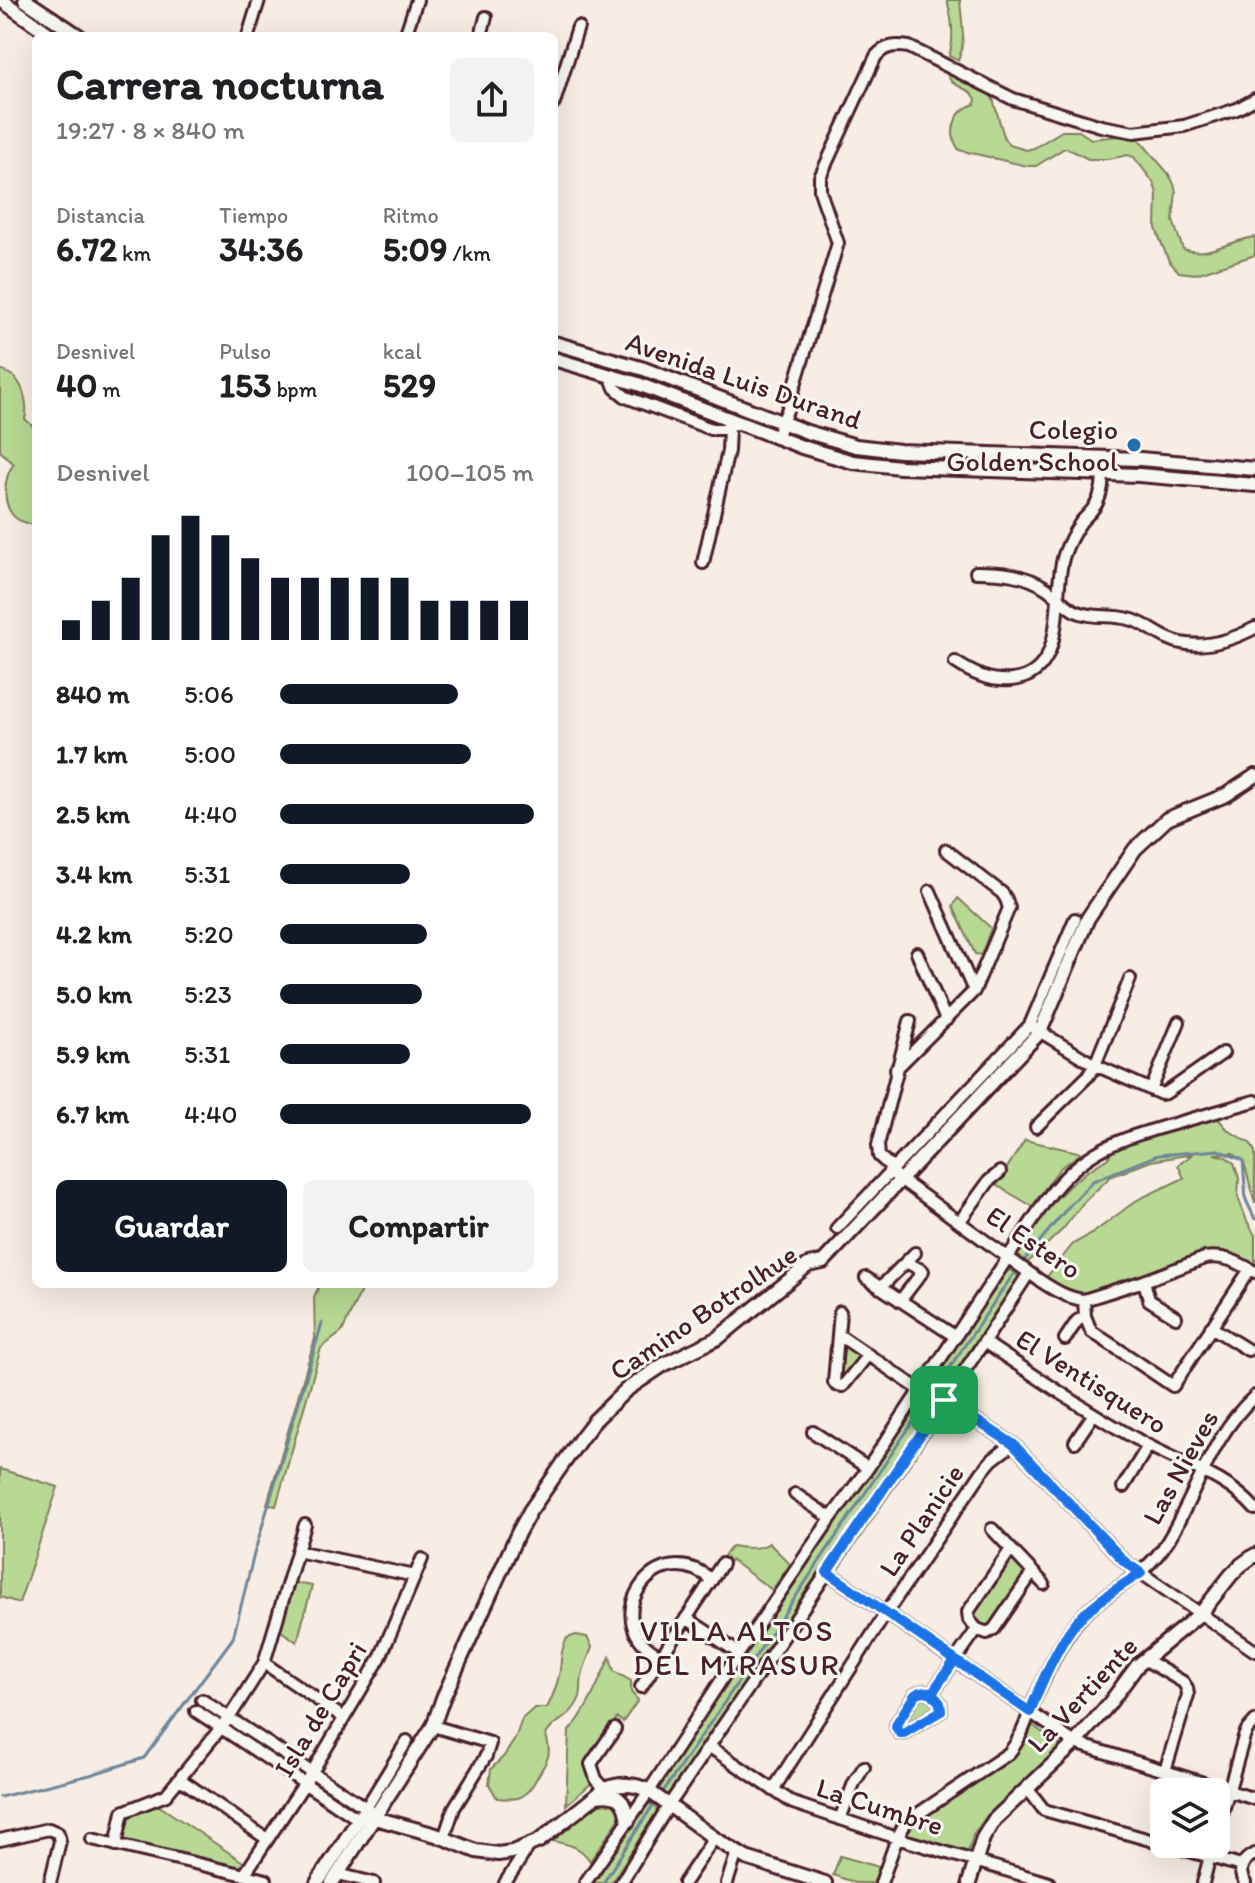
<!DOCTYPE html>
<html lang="es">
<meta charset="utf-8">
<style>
:root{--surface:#fff;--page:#f2f2f2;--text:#202124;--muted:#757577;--accent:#111827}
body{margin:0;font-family:Itim,sans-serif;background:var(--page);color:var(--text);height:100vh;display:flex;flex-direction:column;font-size:30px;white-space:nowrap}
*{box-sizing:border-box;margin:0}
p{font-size:26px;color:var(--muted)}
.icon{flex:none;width:44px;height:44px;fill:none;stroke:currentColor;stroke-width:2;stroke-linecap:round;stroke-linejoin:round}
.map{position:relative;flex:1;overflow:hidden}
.panel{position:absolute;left:32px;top:32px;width:526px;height:1256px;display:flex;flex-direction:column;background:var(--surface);border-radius:12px;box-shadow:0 8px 32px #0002}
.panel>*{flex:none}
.buttons{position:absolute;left:1150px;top:1778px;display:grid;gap:16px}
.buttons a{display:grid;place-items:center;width:80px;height:80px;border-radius:12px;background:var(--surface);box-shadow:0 8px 32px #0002;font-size:40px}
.pin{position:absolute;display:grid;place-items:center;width:68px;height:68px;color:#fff;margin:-34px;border-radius:16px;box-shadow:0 4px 12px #0006}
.round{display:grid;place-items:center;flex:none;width:84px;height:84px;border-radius:12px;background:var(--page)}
.overview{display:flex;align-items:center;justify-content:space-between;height:136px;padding:0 24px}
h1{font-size:44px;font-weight:800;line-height:60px}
.metrics{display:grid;grid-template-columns:repeat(3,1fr);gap:12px;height:136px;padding:8px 24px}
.metrics div{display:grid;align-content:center}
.metrics b{font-size:34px;font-weight:800}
.metrics small{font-size:22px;font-weight:400}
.metrics p{font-size:22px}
.chart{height:224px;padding:16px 24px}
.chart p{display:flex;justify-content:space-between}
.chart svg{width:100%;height:144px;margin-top:8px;stroke:var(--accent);stroke-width:6}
.primary-button{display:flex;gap:16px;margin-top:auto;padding:16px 24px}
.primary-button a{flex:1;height:92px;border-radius:12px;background:var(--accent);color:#fff;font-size:32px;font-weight:800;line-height:92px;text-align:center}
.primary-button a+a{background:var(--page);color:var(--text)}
ul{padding:0 24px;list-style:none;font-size:26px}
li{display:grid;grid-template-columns:128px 96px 1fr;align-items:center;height:60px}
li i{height:20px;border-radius:10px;background:var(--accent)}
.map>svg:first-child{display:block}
.green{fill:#b7d993;stroke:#807c5f;stroke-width:2}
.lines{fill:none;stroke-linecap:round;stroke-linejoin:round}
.stream{stroke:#6d869b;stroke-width:3}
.minor-casing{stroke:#4a1f2b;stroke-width:16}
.tertiary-casing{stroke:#4a1f2b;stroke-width:18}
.minor{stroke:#f6f6f2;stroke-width:10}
.tertiary{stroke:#f6f6f2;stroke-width:12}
.route-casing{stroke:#fff;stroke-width:16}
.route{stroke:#1a73e8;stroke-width:10}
.poi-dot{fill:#1f6fb2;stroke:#f6f6f2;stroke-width:3}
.labels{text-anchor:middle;stroke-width:6;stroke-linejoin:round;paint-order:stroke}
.street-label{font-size:28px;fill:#4a1f2b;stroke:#f6f6f2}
.poi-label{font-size:28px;fill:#4a1f2b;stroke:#f6f6f2;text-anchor:end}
.neighbourhood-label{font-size:30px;letter-spacing:2px;fill:#4a1f2b;stroke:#f6f6f2}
</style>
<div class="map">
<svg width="1255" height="1883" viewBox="0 0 1255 1883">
<rect width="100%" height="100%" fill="#f7ede4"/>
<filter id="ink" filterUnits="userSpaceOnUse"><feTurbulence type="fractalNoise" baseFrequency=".0125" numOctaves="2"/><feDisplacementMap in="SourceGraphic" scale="16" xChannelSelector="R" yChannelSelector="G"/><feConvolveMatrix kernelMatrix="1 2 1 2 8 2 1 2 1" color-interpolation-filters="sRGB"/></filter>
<g filter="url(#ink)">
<path class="green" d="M947 0H960C961 19 967 42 958 60L949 56C955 38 952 18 947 0Z
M945 70 989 94 993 99 1005 140 1010 145 1026 150 1034 148 1062 131H1079L1091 139 1129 135 1137 137 1168 173 1174 184 1176 192 1173 221 1183 249C1207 258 1231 240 1255 237V255L1196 274 1179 272 1169 261 1160 240 1156 228 1157 193 1153 182 1134 157 1128 155 1109 159H1088L1067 148 1063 149 1036 166H1027L959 150C947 132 954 110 975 104L976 99C968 84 953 92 945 70Z
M0 369C5 372 14 375 17 380 25 390 28 408 25 419L36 429V526C31 524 21 522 17 519 1 507 3 477 14 464L0 451Z
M958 898 991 928 981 955 975 954 953 906Z
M1215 1115 1228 1130 1251 1144 1255 1152V1204L1244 1162 1233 1153 1214 1154 1226 1157 1234 1163 1239 1178 1238 1197 1247 1221 1255 1235V1267L1228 1252 1204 1253 1084 1296 1071 1294 1046 1278 1073 1244 1093 1233 1137 1200 1184 1178 1178 1165 1193 1154 1151 1161 1110 1177 1084 1202 1063 1229 1025 1265 1015 1260 1017 1254 1052 1203 1067 1188 1086 1172 1108 1158 1111 1152 1124 1146Z
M1025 1140 1082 1153 1060 1168 1032 1206 996 1185Z
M1010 1270 1019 1277 1018 1283 832 1553 709 1740 667 1799 655 1792 656 1786 1004 1273Z
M320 1284H364L342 1332 321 1348 276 1506 267 1504 315 1338 314 1297Z
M844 1347 859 1356 838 1385 839 1348Z
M0 1469 58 1487 19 1603 0 1597Z
M769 1543 790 1564 772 1590 731 1560 725 1567 719 1562 732 1546C743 1548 760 1550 769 1543Z
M1013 1559 1028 1571 991 1625 983 1628 975 1621 974 1615Z
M290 1582 312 1586 297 1642 277 1628Z
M576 1635 587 1637 592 1647C590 1655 585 1663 583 1672 578 1688 586 1692 573 1709 565 1721 553 1721 546 1735 552 1757 548 1758 538 1776 527 1797 520 1801 497 1798L489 1784 491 1769 504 1756 515 1739 522 1719 534 1708H547C553 1696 558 1683 560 1670 562 1655 560 1653 567 1638Z
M610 1657 614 1671 631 1681V1692L638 1700 623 1722 617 1718 587 1761 593 1782 566 1805 569 1731C588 1711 598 1682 610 1657Z
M926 1695 936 1703V1710L904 1728 901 1726 918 1697Z
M1032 1725 1061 1746 987 1816 974 1833 968 1852 904 1833C936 1791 1020 1778 1032 1725Z
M603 1799 618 1800 622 1815 590 1861C580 1846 570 1845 553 1841Z
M152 1801 249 1866 244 1874 117 1845 124 1813Z
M651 1804 656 1808 657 1812 611 1883H594L646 1805Z
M840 1856 879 1867 874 1883H855L833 1875Z"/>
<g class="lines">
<path class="stream" d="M1022 1263 1069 1206 1093 1181 1158 1155 1218 1150 1243 1160 1246 1200 1255 1219
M660 1796C781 1622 896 1444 1017 1269
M0 1797 90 1775 144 1758 233 1638 254 1554 322 1323
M603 1883 655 1802"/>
<g class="minor-casing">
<path id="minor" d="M248 36 259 0
M405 36 417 0
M481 36 486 17
M554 103 578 27
M610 375 615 388 626 397 711 429H725L739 423
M776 438 788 408 838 243 820 191V177L876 56C886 45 896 45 909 47L1013 99 1101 126 1134 132 1184 126 1237 109 1255 99
M703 563 728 451 729 428
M976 572C1000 572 1025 574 1046 588 1056 595 1064 605 1075 611 1092 619 1111 614 1129 619 1143 622 1154 632 1167 638 1196 652 1228 642 1255 628
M955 662C973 674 990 682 1012 680 1070 674 1051 593 1064 555 1068 543 1074 532 1081 522 1088 514 1096 508 1099 498 1102 490 1103 481 1103 473
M930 891 974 991
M917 953 946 1020
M1034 1028 1095 1065 1161 1094 1166 1093 1223 1053
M896 1069 974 991 1009 908 1006 899 1002 893 946 850
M1151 1090 1179 1022
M1036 1127 1088 1076 1095 1065 1130 979
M892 1168 879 1156 878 1145 910 1021
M889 1171 1039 1280C1054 1290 1067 1298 1084 1300L1144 1281 1205 1258C1224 1255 1238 1262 1255 1272
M960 1221 989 1181 1000 1172
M837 1228 1030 1025 1075 919
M866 1278 956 1337
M1144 1281 1149 1300 1176 1317
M880 1288 915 1253
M1084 1300 1085 1316 1091 1331 1173 1386 1250 1269
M900 1301 923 1271 906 1262
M840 1312 834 1382 836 1385 843 1386 867 1356
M1211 1327 1248 1350
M839 1335 920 1390
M1065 1339 1077 1321 1085 1316
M984 1342C1035 1376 1086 1411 1140 1441 1178 1463 1226 1475 1255 1509
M944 1400 1013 1444 1125 1562 1255 1651
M813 1432 868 1468
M1075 1442 1093 1415
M1123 1487 1148 1446
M795 1494 831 1518
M992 1529 1044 1584
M1011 1549 968 1612 969 1620 977 1629 987 1633 994 1629 1033 1572
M297 1551 415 1576
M827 1572 1075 1743 1255 1799
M686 1618 739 1653
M661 1656C594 1624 654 1531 712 1580
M1144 1659 1183 1682 1187 1688 1188 1695 1165 1771
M264 1663 344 1718
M641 1687 722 1564
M932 1693 940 1703 941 1711 904 1733H900L896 1727 897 1723 915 1695C921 1690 925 1691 932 1693L977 1629
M202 1700 366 1808 407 1741
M196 1711 358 1819H365
M433 1726 490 1743 486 1756 454 1808 444 1838
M710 1747 793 1803 897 1838 1049 1883
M180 1779 267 1839
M1027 1788 1044 1810 1164 1844
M605 1789 596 1779 591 1764 615 1729
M773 1790 886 1613 982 1472 992 1460 1013 1444
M840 1819 854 1783 864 1767
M1216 1835 1244 1737 1247 1730 1255 1721
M92 1839 266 1880
M0 1840 49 1829 58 1833 60 1841 50 1883
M1165 1844 1241 1866
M116 1845 123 1812 166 1795 229 1718 264 1663 305 1525
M338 1874 374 1883
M244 1875 312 1772 380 1658 422 1559
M505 1883 529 1846
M585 1883 649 1791 739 1653 831 1518 868 1468 1046 1200C1083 1149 1120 1139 1177 1123 1203 1116 1229 1108 1255 1101
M621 1883 669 1805 984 1342 1029 1273
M684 1883 714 1838
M727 1883 737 1852
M881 1883 897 1838 906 1822 1009 1753C1024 1735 1028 1713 1038 1692 1048 1669 1060 1643 1076 1623 1103 1590 1143 1581 1167 1542 1197 1494 1211 1435 1255 1396
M1203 1883 1213 1844
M1245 1883C1237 1871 1242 1859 1255 1854"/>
</g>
<g class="tertiary-casing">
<path id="tertiary" d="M1 0 52 36
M25 0 79 36
M554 343 644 369 807 432 856 446 900 451 1140 459 1255 469
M554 359 638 384 802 447 853 462 900 467 1139 475 1255 485
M596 1796C618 1793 625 1799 628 1821
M317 1883 366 1808 375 1818 436 1835 476 1851 498 1854 512 1852 539 1841 605 1789C620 1783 634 1783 649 1791L714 1838 746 1858 825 1883
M332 1883 433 1726 443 1698 518 1533 530 1511 581 1438 595 1420 626 1390 663 1365 718 1338 808 1265 823 1262 1040 1032 1088 918 1135 849 1167 819 1226 795 1255 776
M969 1883 983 1838 994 1820 1075 1743 1109 1704 1137 1666 1201 1613 1231 1575 1241 1565 1255 1555"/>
</g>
<use href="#minor" class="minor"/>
<use href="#tertiary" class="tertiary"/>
</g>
</g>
<g class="lines" filter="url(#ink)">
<g class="route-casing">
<path id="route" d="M944 1400 827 1572 955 1660 932 1693 940 1703 941 1711 904 1733H900L896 1727 897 1723 915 1695C921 1690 925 1691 932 1693L955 1660 1030 1712C1040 1685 1060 1639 1080 1618 1098 1600 1119 1587 1141 1573L1125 1562 1013 1444 944 1400"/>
</g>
<use href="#route" class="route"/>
</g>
<circle class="poi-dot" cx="1134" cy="445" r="8"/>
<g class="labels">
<g class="street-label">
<text transform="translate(744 380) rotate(19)" y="10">Avenida Luis Durand</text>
<text transform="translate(1034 1242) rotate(34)" y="10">El Estero</text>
<text transform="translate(703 1312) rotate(-34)" y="10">Camino Botrolhue</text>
<text transform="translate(1092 1381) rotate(32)" y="10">El Ventisquero</text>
<text transform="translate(1180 1467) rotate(-61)" y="10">Las Nieves</text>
<text transform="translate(921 1520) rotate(-56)" y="10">La Planicie</text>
<text transform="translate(1082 1694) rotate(-47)" y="10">La Vertiente</text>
<text transform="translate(320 1709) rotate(-59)" y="10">Isla de Capri</text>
<text transform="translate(880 1806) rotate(18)" y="10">La Cumbre</text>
</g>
<g class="poi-label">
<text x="1118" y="439">Colegio<tspan x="1118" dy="32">Golden School</tspan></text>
</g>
<g class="neighbourhood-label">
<text x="737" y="1641">VILLA ALTOS<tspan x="737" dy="34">DEL MIRASUR</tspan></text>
</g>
</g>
</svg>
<div class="buttons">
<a><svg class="icon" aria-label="layers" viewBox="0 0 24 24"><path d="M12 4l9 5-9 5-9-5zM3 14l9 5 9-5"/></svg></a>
</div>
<div class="pin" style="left:944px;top:1400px;background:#1e9e55"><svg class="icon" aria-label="arrive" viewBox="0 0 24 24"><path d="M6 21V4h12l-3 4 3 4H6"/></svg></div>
<section class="panel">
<div class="overview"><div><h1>Carrera nocturna</h1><p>19:27 · 8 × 840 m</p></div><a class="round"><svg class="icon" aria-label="share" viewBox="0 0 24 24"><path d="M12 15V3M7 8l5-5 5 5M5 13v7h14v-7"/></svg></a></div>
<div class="metrics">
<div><p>Distancia</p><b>6.72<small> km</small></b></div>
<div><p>Tiempo</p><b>34:36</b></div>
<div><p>Ritmo</p><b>5:09<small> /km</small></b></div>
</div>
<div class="metrics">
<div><p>Desnivel</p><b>40<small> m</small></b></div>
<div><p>Pulso</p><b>153<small> bpm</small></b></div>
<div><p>kcal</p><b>529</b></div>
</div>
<div class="chart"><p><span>Desnivel</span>100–105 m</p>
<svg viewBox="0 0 160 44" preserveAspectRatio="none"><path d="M5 44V38M15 44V32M25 44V25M35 44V12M45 44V6M55 44V12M65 44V19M75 44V25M85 44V25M95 44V25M105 44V25M115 44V25M125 44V32M135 44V32M145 44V32M155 44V32"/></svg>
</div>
<ul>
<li><b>840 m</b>5:06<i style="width:70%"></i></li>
<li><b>1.7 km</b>5:00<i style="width:75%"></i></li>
<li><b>2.5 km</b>4:40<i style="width:100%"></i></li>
<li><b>3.4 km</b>5:31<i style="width:51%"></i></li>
<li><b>4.2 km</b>5:20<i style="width:58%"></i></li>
<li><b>5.0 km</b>5:23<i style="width:56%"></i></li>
<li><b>5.9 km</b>5:31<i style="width:51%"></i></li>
<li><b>6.7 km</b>4:40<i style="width:99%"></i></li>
</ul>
<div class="primary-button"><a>Guardar</a><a>Compartir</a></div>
</section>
</div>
